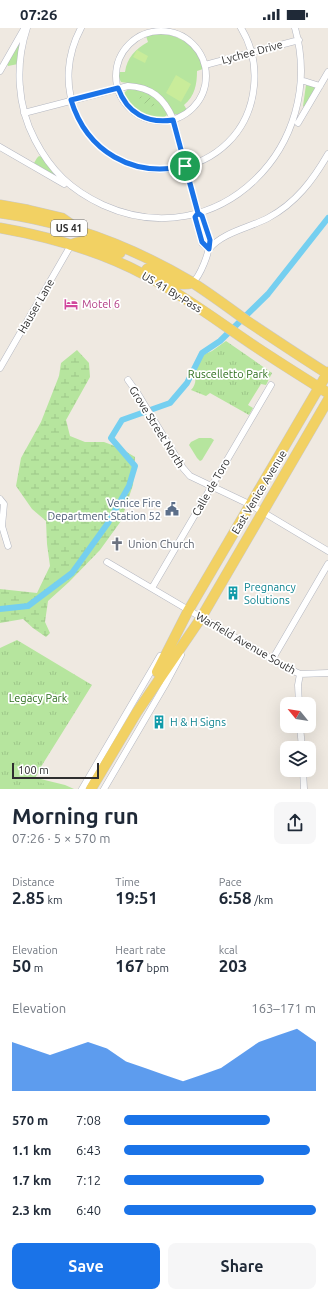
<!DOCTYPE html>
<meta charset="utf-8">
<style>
:root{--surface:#fff;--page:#f6f6f7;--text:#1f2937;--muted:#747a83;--accent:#1a73e8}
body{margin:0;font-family:Ubuntu,sans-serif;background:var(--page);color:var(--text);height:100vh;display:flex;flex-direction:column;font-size:15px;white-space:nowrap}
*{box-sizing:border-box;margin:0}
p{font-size:13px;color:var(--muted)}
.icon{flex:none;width:22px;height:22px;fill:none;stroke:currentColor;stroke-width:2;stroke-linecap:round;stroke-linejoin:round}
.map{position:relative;height:761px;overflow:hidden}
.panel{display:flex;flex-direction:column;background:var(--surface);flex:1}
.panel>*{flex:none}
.needle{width:26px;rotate:300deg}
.fabs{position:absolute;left:280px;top:669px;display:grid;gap:8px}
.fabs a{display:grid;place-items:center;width:36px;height:36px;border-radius:8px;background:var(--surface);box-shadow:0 4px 16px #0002;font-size:20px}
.scale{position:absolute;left:12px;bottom:10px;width:87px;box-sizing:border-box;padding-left:4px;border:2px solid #2e2e2e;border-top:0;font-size:11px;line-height:14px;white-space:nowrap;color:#2e2e2e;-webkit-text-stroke:3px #fff;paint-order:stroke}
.pin{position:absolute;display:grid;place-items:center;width:34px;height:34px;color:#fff;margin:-17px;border:2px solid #fff;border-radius:50%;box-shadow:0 1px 4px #0007}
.round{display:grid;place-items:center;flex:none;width:42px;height:42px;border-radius:8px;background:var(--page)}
.headline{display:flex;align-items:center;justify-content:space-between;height:68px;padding:0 12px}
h1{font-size:22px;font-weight:600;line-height:30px}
.figures{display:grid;grid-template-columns:repeat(3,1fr);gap:6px;height:68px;padding:4px 12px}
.figures div{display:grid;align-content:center}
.figures b{font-size:17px;font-weight:600}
.figures small{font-size:11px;font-weight:400}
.figures p{font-size:11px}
.chart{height:112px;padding:8px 12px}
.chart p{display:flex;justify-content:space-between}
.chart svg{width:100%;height:72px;margin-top:4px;fill:var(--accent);opacity:.7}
.action{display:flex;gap:8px;margin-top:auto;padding:8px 12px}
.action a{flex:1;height:46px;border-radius:8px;background:var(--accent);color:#fff;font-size:16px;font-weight:600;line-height:46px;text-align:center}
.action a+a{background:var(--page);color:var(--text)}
ul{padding:0 12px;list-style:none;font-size:13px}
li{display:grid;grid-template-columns:64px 48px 1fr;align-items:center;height:30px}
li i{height:10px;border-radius:5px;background:var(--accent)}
.status{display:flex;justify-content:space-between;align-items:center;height:28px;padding:0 20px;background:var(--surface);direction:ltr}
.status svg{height:11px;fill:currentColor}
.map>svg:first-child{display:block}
.grass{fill:#b6e59e}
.wetland{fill:url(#wetland-marsh)}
.park{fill:url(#park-tufts)}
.garden{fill:url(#garden-furrows)}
.pitch{fill:#c9ec9a}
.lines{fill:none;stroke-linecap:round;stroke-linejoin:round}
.canal{stroke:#75cff0;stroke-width:6}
.minor-casing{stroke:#b4b7c1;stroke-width:7}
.primary-casing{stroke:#c9c9c9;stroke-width:11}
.minor{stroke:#fff;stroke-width:6}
.primary{stroke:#f2d163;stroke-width:10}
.route-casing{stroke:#fff;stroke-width:8}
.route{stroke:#1a73e8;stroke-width:5}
.labels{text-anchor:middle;stroke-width:3.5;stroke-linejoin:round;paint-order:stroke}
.shield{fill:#fff;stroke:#6d6d6d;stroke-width:1}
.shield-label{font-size:10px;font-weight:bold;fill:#2e2e2e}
.street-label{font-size:11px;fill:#2e2e2e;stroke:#fff}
.hotel-label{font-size:11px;fill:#b23c85;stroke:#fff;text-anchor:start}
.park-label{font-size:11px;fill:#2c6e1b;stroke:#fff}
.service-label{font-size:11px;fill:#4e5e75;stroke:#fff;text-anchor:end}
.worship-label{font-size:11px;fill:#5b616d;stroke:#fff;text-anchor:start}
.culture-label{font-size:11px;fill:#0d838f;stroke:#fff;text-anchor:start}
</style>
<div class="status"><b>07:26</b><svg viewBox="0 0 49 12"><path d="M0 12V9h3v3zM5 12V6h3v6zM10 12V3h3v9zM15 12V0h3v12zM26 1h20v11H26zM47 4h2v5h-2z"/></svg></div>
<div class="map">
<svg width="328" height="761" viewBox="0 0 328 761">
<defs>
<pattern id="wetland-marsh" width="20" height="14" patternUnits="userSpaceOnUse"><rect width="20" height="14" fill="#b6e59e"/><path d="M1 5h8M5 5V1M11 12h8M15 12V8" fill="none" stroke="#9dc588"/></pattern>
<pattern id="park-tufts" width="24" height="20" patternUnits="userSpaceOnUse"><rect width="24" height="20" fill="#b6e59e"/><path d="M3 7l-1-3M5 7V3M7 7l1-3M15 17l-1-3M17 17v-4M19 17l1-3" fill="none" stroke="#9dc588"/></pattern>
<pattern id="garden-furrows" width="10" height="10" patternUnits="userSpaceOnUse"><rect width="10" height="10" fill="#b6e59e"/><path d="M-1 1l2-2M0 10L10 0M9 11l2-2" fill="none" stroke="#9dc588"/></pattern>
</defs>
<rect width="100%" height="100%" fill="#efe9e1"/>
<path class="grass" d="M158 6C181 6 198 19 203 41L197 43C197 56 195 68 184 77L187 82 179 86H174L169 78 135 56 121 54 119 50V44H125C127 30 135 21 148 14L146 8Z
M20 13 18 36 8 38 7 36Z
M306 57 316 59 304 79 303 78Z
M128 61C142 60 166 71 167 87 156 99 124 79 124 65Z
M39 128 42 129 55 146V148L34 135 37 130Z
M199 410H211L214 412 202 432 200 433 197 430 189 417 191 414Z
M0 741 65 757 74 761H0Z"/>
<path class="wetland" d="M77 322 89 335 90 349 66 392 70 408 85 414H104L120 420 135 429 133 457 121 493 100 522 69 554 48 573 45 594 50 605 46 609 33 600 23 591 0 595V561L37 565 50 538 47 516 46 493 32 481 16 458 21 430 41 394 59 348 61 335Z"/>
<path class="park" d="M226 313 272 345 266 357 261 356 248 377 253 380 249 387 210 365 206 368 191 362C196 357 197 349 193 343 195 329 200 328 212 323 217 320 221 316 226 313Z
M17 612 92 657 39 742 34 753 63 761H0V620Z"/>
<path class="garden" d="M137 65 142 69H150L153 75 157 78 158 80 156 81 151 78 145 76 141 71 135 68V66Z"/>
<path class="pitch" d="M137 22 148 28 145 35 133 29Z
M176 47 191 56 181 74 166 65Z"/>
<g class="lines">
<path class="canal" d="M0 581 28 578 72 545 108 495 129 458 135 438 111 410 122 392 170 375 187 355 202 325 220 313 268 266 328 190"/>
<g class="minor-casing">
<path id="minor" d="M27 0C15 36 17 78 35 112 51 143 71 162 103 177 218 229 328 118 295 0
M81 0C67 26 64 57 76 85 114 173 245 153 254 58 256 38 252 18 241 0
M116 48a45 45 0 1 1 90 0a45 45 0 1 1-90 0Z
M205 37 299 12
M0 43 24 1
M304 53 320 58
M24 85 128 58C151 59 164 70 173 91L198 185 202 188C205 195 208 204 209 212 211 222 200 249 192 255
M298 95 328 44
M0 119 64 156
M198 185 195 189 202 215 209 221
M209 221C223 204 249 200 268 190 296 175 313 152 328 126
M0 340 71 217
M128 352 138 366 183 440 190 448 251 477 328 523
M0 471 4 476 2 498 8 518
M107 534 287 640 300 646 328 645
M152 560 271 357
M272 632 328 536
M299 676 298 657 300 646
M300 698 302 720
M303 742 304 761
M82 761 160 628
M104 761 165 657 181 627"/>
</g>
<g class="primary-casing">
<path id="primary" d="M0 177 28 182 62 190 75 199
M0 185C66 194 132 219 190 253 209 265 228 279 247 293 274 311 301 329 328 346
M0 200C51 209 101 223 147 248 185 268 220 295 256 319 280 335 304 350 328 365
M71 217C85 208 105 221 120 225
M147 241C161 247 176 260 192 255
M157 644 188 583 328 344
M91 761 137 684 201 590 328 372"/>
</g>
<use href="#minor" class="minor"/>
<use href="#primary" class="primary"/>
</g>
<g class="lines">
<g class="route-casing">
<path id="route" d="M185 138C133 150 87 124 71 72L118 60C127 85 147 96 173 92L198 185 202 188 210 212 209 221 202 214 195 189 198 185 185 138"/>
</g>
<use href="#route" class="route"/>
</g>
<defs>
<g id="hotel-bare" transform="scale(1.08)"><path d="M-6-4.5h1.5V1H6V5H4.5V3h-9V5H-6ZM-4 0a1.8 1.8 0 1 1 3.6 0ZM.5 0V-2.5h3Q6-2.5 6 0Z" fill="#d1479c" stroke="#fff" stroke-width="2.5" paint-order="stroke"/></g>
<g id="civic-bare" transform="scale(1.08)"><path d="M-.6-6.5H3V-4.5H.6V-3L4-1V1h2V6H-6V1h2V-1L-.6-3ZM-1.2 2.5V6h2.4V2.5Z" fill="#5c6f8a" stroke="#fff" stroke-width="2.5" paint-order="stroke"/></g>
<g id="church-bare" transform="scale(1.08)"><path d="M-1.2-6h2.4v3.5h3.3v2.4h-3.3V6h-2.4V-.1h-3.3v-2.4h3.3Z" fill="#6b7280" stroke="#fff" stroke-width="2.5" paint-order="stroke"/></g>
<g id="building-bare" transform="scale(1.08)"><path d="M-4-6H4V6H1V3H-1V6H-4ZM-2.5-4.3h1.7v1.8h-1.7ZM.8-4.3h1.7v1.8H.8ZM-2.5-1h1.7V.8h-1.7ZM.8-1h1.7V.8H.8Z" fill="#0f9aa8" stroke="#fff" stroke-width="2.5" paint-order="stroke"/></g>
</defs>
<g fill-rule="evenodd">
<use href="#hotel-bare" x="71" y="276"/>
<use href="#civic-bare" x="172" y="481"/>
<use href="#church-bare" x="117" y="516"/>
<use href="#building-bare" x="233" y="565"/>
<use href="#building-bare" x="159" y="694"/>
</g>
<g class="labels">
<rect class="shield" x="51" y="192" width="36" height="16" rx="3"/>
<g class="shield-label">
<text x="69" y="204">US 41</text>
</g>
<g class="street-label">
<text transform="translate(252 24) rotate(-15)" y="4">Lychee Drive</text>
<text transform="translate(172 264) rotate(31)" y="4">US 41 By-Pass</text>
<text transform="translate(36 278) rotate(-60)" y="4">Hauser Lane</text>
<text transform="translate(157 399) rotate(58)" y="4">Grove Street North</text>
<text transform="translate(211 459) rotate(-60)" y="4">Calle de Toro</text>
<text transform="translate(259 464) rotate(-59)" y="4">East Venice Avenue</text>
<text transform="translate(246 615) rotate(30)" y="4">Warfield Avenue South</text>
</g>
<g class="hotel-label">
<text x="82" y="280">Motel 6</text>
</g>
<g class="park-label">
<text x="228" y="350">Ruscelletto Park</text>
<text x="38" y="674">Legacy Park</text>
</g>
<g class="service-label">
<text x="161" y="479">Venice Fire<tspan x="161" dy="13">Department Station 52</tspan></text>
</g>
<g class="worship-label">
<text x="128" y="520">Union Church</text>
</g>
<g class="culture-label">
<text x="244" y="563">Pregnancy<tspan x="244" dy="13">Solutions</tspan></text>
<text x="170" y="698">H &amp; H Signs</text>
</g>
</g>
</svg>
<div class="fabs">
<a><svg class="needle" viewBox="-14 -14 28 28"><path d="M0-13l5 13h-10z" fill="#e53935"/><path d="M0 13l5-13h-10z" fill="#747a83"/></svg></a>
<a><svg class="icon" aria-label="layers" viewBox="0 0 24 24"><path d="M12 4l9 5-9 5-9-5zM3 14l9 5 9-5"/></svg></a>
</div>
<div class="scale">100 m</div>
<div class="pin" style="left:185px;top:138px;background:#1e9e55"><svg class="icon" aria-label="arrive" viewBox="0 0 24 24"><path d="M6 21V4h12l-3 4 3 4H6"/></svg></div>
</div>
<section class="panel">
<div class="headline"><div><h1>Morning run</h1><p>07:26 · 5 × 570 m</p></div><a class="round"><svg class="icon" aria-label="share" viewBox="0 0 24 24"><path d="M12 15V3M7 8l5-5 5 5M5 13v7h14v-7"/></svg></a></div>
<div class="figures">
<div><p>Distance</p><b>2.85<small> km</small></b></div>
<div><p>Time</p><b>19:51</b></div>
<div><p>Pace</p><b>6:58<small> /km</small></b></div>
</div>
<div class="figures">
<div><p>Elevation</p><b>50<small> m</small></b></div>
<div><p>Heart rate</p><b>167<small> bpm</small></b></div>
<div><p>kcal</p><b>203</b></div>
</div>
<div class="chart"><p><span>Elevation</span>163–171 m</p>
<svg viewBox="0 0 160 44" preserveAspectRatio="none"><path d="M0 44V14L10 18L20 22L30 18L40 14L50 18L60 26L70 30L80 34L90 38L100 34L110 30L120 22L130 14L140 10L150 6L160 14V44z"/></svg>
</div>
<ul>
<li><b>570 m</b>7:08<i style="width:76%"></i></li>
<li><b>1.1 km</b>6:43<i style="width:97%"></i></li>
<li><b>1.7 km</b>7:12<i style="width:73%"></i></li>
<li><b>2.3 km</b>6:40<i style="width:100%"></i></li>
</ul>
<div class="action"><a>Save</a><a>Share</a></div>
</section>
